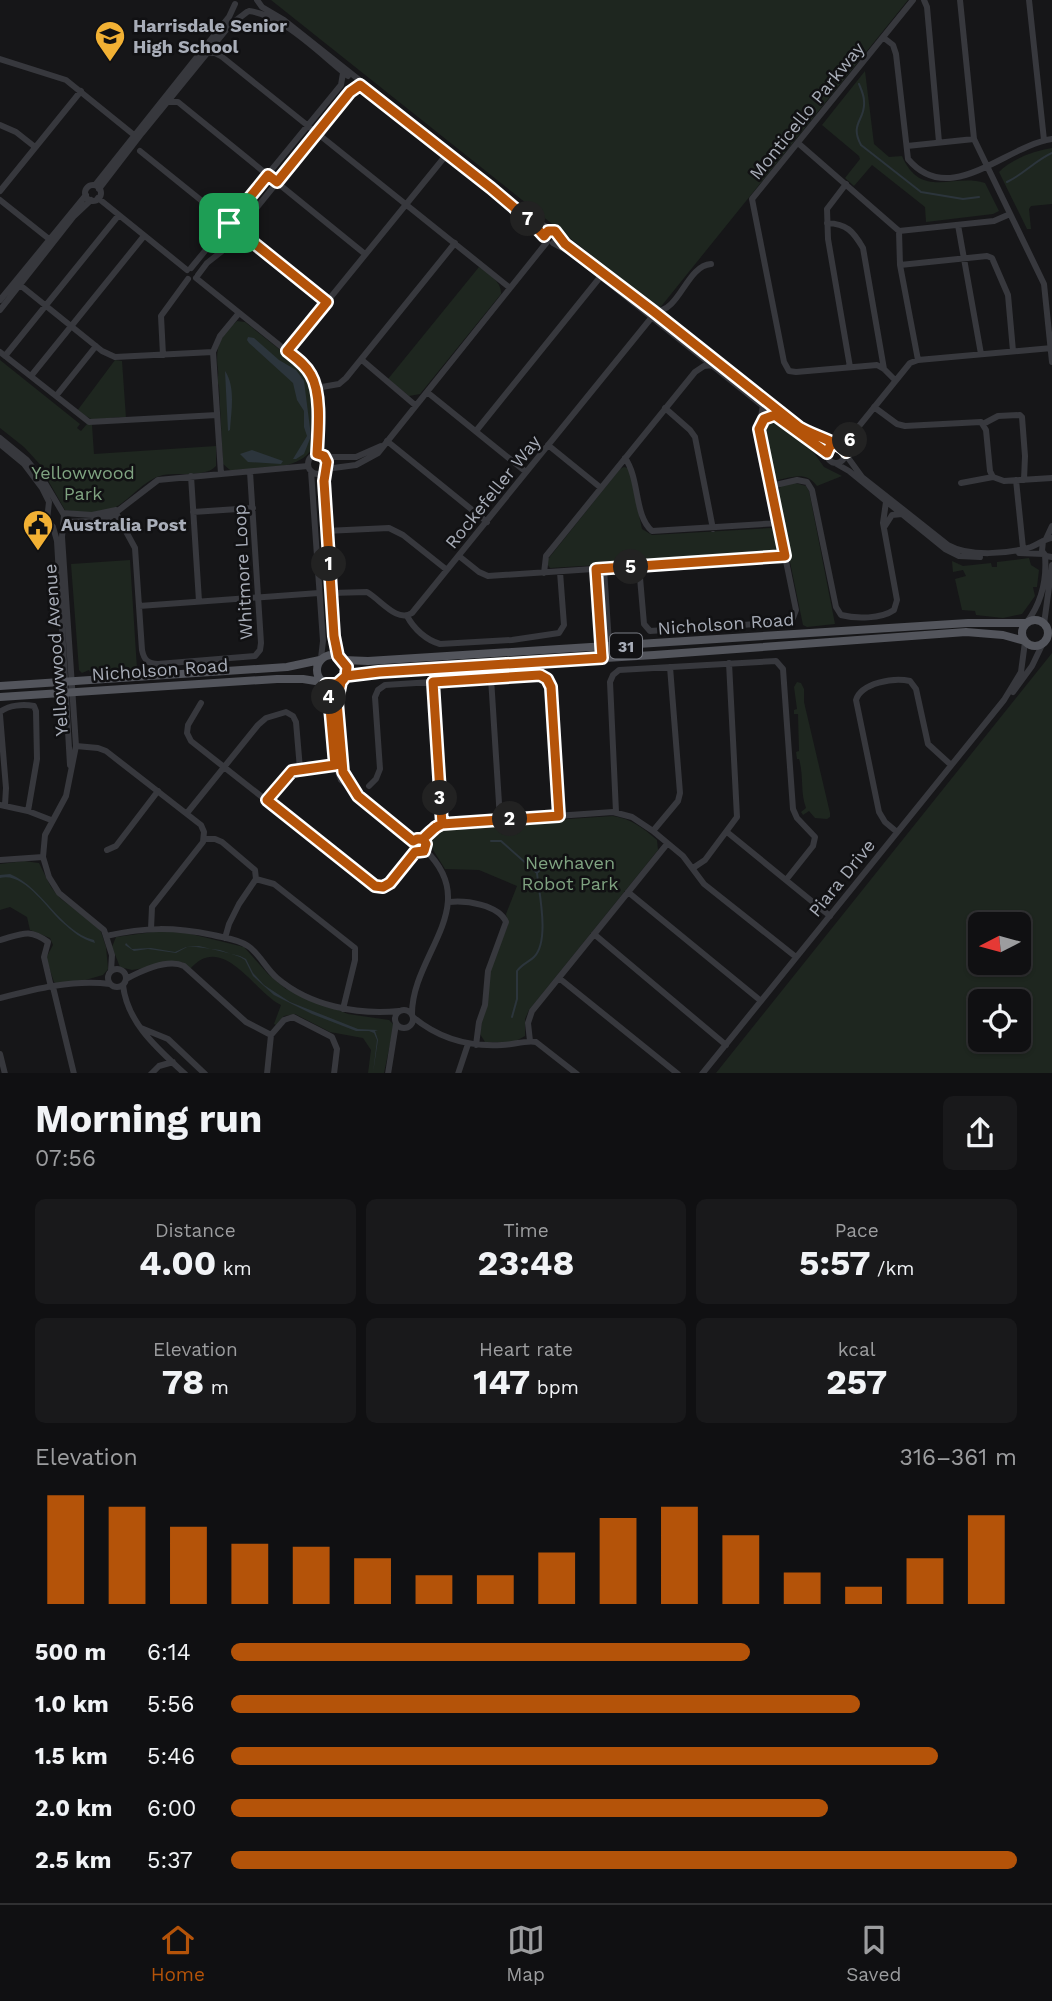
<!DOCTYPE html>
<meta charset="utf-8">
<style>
:root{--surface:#101012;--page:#19191b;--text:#f1f3f6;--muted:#9c9d9f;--line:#303032;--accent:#b45309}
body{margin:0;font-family:"Work Sans",sans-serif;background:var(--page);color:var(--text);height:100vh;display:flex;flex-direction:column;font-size:26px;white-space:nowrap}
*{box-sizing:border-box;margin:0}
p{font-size:23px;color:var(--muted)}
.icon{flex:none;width:38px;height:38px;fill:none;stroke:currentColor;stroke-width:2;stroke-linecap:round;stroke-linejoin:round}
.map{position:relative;height:1073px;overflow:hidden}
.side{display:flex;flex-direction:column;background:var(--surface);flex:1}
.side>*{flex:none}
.needle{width:46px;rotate:264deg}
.fabs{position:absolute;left:968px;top:912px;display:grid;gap:14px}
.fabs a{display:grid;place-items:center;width:63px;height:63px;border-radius:10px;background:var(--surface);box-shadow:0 2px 5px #0004,0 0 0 2px var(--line);font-size:35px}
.pin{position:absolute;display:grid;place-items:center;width:60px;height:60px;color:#fff;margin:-30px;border-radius:14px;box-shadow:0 4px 10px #0006}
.km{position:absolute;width:35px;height:35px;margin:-18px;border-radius:50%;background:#222;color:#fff;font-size:19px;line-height:35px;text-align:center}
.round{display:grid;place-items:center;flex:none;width:74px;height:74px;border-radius:10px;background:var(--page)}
.headline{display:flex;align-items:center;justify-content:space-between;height:119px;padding:0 35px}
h1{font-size:38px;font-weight:700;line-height:52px}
.metrics{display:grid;grid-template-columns:repeat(3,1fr);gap:10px;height:119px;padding:7px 35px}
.metrics div{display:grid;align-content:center;border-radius:10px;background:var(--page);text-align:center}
.metrics b{font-size:35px;font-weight:700}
.metrics small{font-size:19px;font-weight:400}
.metrics p{font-size:19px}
.chart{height:196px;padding:14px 35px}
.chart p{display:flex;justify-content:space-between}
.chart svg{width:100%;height:126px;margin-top:7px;stroke:var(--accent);stroke-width:6}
ul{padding:0 35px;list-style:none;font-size:23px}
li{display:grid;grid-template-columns:112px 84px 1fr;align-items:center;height:52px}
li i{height:18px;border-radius:9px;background:var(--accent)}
.dock{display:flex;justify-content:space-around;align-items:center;height:98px;border-top:2px solid var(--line);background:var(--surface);font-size:19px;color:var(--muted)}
.dock a{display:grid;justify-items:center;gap:4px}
.dock .on{color:var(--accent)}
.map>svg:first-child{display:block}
.green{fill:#1e261f;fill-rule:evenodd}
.water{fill:#2c353c}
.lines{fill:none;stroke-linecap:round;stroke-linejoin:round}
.stream{stroke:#2c353c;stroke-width:2}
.minor{stroke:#37383d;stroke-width:6}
.major{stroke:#53555c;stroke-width:8}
.route-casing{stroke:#fff;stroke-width:14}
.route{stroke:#b45309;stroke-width:9}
.labels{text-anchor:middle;stroke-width:5;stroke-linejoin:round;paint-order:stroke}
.shield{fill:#111113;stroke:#7b7e86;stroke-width:2}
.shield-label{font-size:16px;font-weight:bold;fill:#a8adb8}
.poi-label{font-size:18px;font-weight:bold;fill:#a8adb8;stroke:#111113;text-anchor:start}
.street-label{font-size:18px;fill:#a8adb8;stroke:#111113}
.park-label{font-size:18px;fill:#7fa381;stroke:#111113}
</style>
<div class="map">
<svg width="1052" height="1074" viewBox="0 0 1052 1074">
<rect width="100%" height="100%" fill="#161618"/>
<path class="green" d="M271 0H908L659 309Z
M865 71 874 144 889 157 902 156C921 200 953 173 985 183L999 211 993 214 926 222 925 207 872 165 854 186 845 178 860 159 859 156 822 125Z
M1052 148V204L1031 206 1029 209 1031 229H1027L999 172C1011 159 1034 151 1052 148Z
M479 267C488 274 502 281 501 294L420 394 409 396 388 379Z
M237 321 245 322 298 364C312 377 313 391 314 409 315 422 317 435 312 448 301 471 253 469 230 470L223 464 219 386C216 379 219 378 218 370 215 348 219 337 237 321Z
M0 360 80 424 77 428 81 431 87 424 92 425 94 454 216 446V466C205 478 178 472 163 475 138 481 125 511 98 513 87 514 75 511 65 510L45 475 47 472 24 447 0 428Z
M115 360 122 361 126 418 119 417 93 420 77 411Z
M773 418 814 453 824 467 842 476 817 486C806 471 793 477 778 480L773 474 764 425Z
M624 467 628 468 630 473 642 529 652 535 771 528 777 532C779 540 782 548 776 554L550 568 547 564 548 559 620 469Z
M795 483 806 486 809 491 835 624 807 627 803 625 776 494 781 486Z
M1029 558 1031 565 1039 570 1037 587H1033L1035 596 1022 614 1003 618 976 615 975 611 962 610 955 579 966 576 963 570 953 572 952 561 963 566 991 563 992 567H997V562Z
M130 560 137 669 90 672 89 670 82 673 79 670 71 564Z
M1052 653V1073H716ZM980 924H1018V962H980ZM980 1001H1018V1040H980Z
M797 682 801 683 804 689V702L830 813V817L827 819 815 818 809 811 803 815 801 812 806 808C800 792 804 776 799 759H797L796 752 799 751 798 714H794V710L797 709 794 687Z
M613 816C632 819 643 828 657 840L658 850 529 1010 525 1019V1036L514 1042H485L480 1034 490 970 508 925 506 914 517 886 479 870 445 869 430 845C429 836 436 829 445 827Z
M24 861 39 863 51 887 60 898 100 929 106 947 108 969 103 975 82 981 58 984 54 982 46 958 53 945 50 938 30 930 27 917 10 907 0 910V864Z
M160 931 187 933 244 947 268 974 286 989 348 1014 389 1020 394 1025 384 1073H368L371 1050 363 1038 330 1032 295 1014 284 1016 276 1025 274 1024 281 1005C254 992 223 931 190 969L182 962 132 970 120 967 112 947 116 937Z"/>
<path class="water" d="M248 337 254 338 279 360 296 370 304 381 311 436 304 454 296 459H293L307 436 304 427V411L297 400 293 383 249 343 247 340Z
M225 371C236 387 231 412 230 430L228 431Z
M252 450 283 461 281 464 248 462 240 454Z
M10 874C44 888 59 931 94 940L95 943C81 939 72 931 62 922 47 908 23 871 0 878V875Z
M126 943 132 949 151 948 175 952 186 947 199 946 240 956 246 959 253 973 264 985 290 1002 358 1029 378 1030 375 1031 378 1040 373 1073 377 1040 374 1033 369 1031H356L312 1014 274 995 253 976 245 960 240 957 220 950 196 947H187L176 953 148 949 134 951 125 945Z"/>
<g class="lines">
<path class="stream" d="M859 84C861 89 864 95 864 101 866 120 849 123 861 145L921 192 963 199 979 197
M1007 182C1024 174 1036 160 1052 153
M491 841H501L537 873C539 893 550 941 534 957 529 962 522 964 517 971V999L512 1017
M538 872 549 860"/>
<path class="minor" d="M257 0 262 7 284 20 539 223 553 230
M924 0 927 7 939 142
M960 0 974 139 1044 284 1052 362
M1029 0 1044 140
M249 11C283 15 321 55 348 76
M884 38 893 45 896 54 908 159C950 209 1005 146 1052 139
M207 53H215L221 56 510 288
M0 59 66 80 134 135
M168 102H178L365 254
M0 125 16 132 35 147
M798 143 899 231 994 221 1010 214
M907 146 974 139
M140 151 327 302
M846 184 827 209 828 239 850 367
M95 185 208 43 229 17 235 4
M85 193a8 8 0 1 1 16 0a8 8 0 1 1-16 0Z
M99 189 142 133 230 25 247 12
M0 191 81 91
M98 198 187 270
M0 200 49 239
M508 202 531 222 544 237
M827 223C847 224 853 231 863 248L884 369
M958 225 981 354
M899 231 900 265 918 360
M558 235 565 244 641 301 789 420 803 430 835 444
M553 243 570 252 768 410 816 442 827 453
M900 265 987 256 992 258 1008 295 1013 351
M191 268 341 85 343 73
M198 275 207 263 221 252 350 92 360 85
M196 278 304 365C323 387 319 426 317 454
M20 285 102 351 115 357 213 352
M0 300 86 195
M0 310 74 216 91 200
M655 311C680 312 686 266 711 264
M287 351 447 154
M0 352 89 422 217 415
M163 355 161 316 188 279
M5 356 118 216
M362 360 415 405
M31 376 144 236
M895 380 884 369 877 365 796 372 789 371 784 362 752 199 913 0
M316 388 339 384 346 378 455 243
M427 392 526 472
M56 396 96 346
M874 407 897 424 905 426 981 422 986 430 990 471 993 477
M665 408 690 430 695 437 713 529
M983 424 998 416 1020 415 1022 417 1025 456 1024 480
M476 431 601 276
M0 438 27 460 45 483 64 515 62 537 76 746 66 796 45 835 43 857 49 877 59 893 104 930 112 955 111 971
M387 441 487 522
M0 444 24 464 42 488 49 502 47 520 53 527 57 541 70 765
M827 454a9 9 0 1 1 18 0a9 9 0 1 1-18 0Z
M548 445 601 488
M846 452 855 431 910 363 918 360 1052 348
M308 464a10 10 0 1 1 20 0a10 10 0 1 1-20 0Z
M846 455 862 477 948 545C969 557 1008 554 1031 547 1039 544 1044 539 1052 538
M325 457H356L381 446
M625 458C640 479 634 516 652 531L779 523
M835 463 849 471 945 549 959 556 980 557
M326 469 356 465 378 453 547 242
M325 470 324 481 332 625 338 656
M311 471 323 641 321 658
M221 474 213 352 220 336 239 313
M191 476 199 601
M1016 480 1023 548
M961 483 993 477 1004 481 1052 478
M771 486 797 480 807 482 812 490 836 607 841 615C856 619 881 619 894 610L897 600 883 523 886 502
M193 512 253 508
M63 513 92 515 116 510
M116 513 135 548 142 650C144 660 148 664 158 664L255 656 260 650 261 643 250 472
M64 522 92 521 110 517 158 480 308 466
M885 526 892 515 902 514
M325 531 389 528 403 535 447 570
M1046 539 1052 526
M1043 541 1042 551 1046 556 1052 557
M1019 553 1044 554
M459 556 479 572 488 576 785 556
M639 566 644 624 650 631 785 622 793 618 796 610 759 429 763 405
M596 569 602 658
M604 569 610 658
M544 573 546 556 695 372 704 366 713 365
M331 593 367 592C381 600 397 623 412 613L652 317
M139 606 319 593
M407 616C414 629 426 640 440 644L512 640 559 633 564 625 560 572
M1027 622C1042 602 1047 580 1045 555
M1044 624 1052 565
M491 678 500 819
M341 682C335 707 335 765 351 786
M433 682 442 824
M325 684 330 703 334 761 341 780 413 841
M1013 692 1032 666 1043 643
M201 703 188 725 187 733 191 741 375 886 383 887 390 883 415 852
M0 712C9 705 23 704 34 706L36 711 37 759 28 811
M0 715 6 788 5 805
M76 746 98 748 106 751 201 825 204 832 203 842 152 907 151 929
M369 786 376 779 380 769 375 697 378 690 385 685 540 675 547 679 551 687 559 816
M267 800 291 771 336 764
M0 805 28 811 51 820
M616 812 610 682 613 675 619 670 776 661 783 669 793 809 797 818 815 837 813 846 786 880
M187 813 258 725 266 718 286 712 293 716 296 722 300 769
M653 831 678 801 680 793 670 667
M727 832 830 916
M897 832 885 822 879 812 856 700C861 683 894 677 910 681L916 689 928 744 951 765
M412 846a7 7 0 1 1 14 0a7 7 0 1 1-14 0Z
M204 839H215L222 842 255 870 256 879
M423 839 436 827 442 824 613 812 632 817 653 831 683 856 704 884 796 957
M107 850 116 846 158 791
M0 860 43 857
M693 868 705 860 737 817 729 663
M256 879 274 884 355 948V960L343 1009
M628 892 761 1001
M449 902C466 900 499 905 506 922L488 971 485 1005 479 1022 476 1045
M594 934 726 1045
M106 936C146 927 173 927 213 935 225 938 238 939 248 946 260 954 266 969 277 978 310 1006 357 1015 399 1011
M225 938 229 924 239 904 256 879
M0 940C22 934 29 928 48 942L44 957 51 987
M108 978a9 9 0 1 1 18 0a9 9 0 1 1-18 0Z
M559 978 678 1074
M126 979C141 971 167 958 184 966L246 1022 271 1035 267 1074
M123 985C127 1023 158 1049 185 1074
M53 987 74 1074
M0 998C35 989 74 979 110 984
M395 1019a9 9 0 1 1 18 0a9 9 0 1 1-18 0Z
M412 1015C411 955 484 906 425 850
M413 1017C438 1038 469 1047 502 1045 513 1045 525 1040 536 1042L577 1074
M141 1028 168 1039 205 1074
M271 1035 284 1020 293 1017 332 1037 337 1049 334 1074
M530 1041 528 1023 532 1011 667 844
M0 1054 5 1074
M151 1074 159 1066 173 1062
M388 1074 396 1024
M458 1074 468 1044
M702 1074 1004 700 1021 672 1025 642"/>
<path class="major" d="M1022 633a13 13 0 1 1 26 0a13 13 0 1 1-26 0Z
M317 670a15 15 0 1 1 30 0a15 15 0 1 1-30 0Z
M343 660 368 661 968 623H1026
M346 676 379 672 654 655 966 632 1003 635 1025 641
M0 686 287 667 320 660
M0 697 277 679H303L322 682"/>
</g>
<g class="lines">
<g class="route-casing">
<path id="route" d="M229 223 327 302 287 351C296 358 306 365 311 375 322 394 318 433 317 454L324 456 327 462 324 481 334 636 338 656 347 667 346 676 341 682 337 702 343 772 358 796 413 841 417 839H423L436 827 442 824 559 816 551 687 547 679 540 675 433 682 442 824C434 827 429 833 423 839L426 844 424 851 415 852 390 883 383 887 375 886 267 800 292 771 335 765 329 696 326 684H337L346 676 379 672 602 658 596 569 785 556 759 429 764 419 775 415 827 453 830 446C839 442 846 437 855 431L846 452C840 442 811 435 799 427L653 311 565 244 555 231H548L544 236 531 222 491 188 360 85 350 92 277 182 268 175 229 223"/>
</g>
<use href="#route" class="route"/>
</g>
<defs>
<g id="school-pin" transform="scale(1.575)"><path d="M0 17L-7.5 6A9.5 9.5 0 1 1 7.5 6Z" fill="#f2b134" stroke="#111113"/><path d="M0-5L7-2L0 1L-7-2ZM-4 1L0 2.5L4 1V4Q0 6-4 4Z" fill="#111"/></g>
<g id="civic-pin" transform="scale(1.575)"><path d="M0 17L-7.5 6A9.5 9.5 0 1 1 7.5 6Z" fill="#f2b134" stroke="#111113"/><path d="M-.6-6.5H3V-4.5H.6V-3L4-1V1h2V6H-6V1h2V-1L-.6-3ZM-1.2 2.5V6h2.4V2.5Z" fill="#111"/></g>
</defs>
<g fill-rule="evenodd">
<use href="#school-pin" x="110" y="36"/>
<use href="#civic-pin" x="38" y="525"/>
</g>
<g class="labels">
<rect class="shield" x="610" y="633.5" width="32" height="25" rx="5"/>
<g class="shield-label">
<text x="626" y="652">31</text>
</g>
<g class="poi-label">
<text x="133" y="32">Harrisdale Senior<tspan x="133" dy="21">High School</tspan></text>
<text x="61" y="531">Australia Post</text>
</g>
<g class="street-label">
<text transform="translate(807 111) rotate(-51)" y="6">Monticello Parkway</text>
<text transform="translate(493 492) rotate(-51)" y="6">Rockefeller Way</text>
<text transform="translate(243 572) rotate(-93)" y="6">Whitmore Loop</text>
<text transform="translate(726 624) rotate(-4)" y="6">Nicholson Road</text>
<text transform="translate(56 650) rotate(-94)" y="6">Yellowwood Avenue</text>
<text transform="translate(160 670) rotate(-4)" y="6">Nicholson Road</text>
<text transform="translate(842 878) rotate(-51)" y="6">Piara Drive</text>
</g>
<g class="park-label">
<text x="83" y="479">Yellowwood<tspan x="83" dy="21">Park</tspan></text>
<text x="570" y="869">Newhaven<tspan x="570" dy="21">Robot Park</tspan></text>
</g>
</g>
</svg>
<div class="fabs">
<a><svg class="needle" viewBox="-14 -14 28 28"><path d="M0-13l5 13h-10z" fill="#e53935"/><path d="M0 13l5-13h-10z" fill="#9c9d9f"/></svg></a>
<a><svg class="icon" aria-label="locate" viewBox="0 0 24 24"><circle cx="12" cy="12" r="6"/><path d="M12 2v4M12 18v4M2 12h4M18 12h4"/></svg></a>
</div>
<div class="pin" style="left:229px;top:223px;background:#1e9e55"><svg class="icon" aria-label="arrive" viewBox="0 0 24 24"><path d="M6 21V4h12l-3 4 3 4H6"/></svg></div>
<b class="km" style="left:329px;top:564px">1</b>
<b class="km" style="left:510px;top:819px">2</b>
<b class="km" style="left:440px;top:798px">3</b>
<b class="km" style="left:329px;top:697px">4</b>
<b class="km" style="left:631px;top:567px">5</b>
<b class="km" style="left:850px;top:440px">6</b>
<b class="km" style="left:528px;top:219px">7</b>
</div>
<section class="side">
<div class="headline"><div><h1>Morning run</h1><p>07:56</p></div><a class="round"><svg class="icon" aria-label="share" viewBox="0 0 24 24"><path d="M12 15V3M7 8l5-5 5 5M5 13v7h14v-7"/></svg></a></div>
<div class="metrics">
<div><p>Distance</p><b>4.00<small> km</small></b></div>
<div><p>Time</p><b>23:48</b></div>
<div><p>Pace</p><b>5:57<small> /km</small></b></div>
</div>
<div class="metrics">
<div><p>Elevation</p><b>78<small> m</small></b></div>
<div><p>Heart rate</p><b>147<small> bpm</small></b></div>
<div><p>kcal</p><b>257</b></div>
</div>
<div class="chart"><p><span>Elevation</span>316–361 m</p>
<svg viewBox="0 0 160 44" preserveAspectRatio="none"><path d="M5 44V6M15 44V10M25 44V17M35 44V23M45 44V24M55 44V28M65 44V34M75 44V34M85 44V26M95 44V14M105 44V10M115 44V20M125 44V33M135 44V38M145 44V28M155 44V13"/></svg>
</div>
<ul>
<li><b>500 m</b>6:14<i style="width:66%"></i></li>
<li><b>1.0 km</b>5:56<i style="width:80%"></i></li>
<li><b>1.5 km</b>5:46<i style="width:90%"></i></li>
<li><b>2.0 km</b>6:00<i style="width:76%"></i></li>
<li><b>2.5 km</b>5:37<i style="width:100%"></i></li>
</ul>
</section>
<nav class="dock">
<a class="on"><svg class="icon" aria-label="home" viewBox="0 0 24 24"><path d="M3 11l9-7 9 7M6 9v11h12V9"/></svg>Home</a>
<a><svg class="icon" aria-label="map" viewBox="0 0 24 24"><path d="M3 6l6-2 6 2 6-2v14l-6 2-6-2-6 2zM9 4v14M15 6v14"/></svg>Map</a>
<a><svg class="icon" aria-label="saved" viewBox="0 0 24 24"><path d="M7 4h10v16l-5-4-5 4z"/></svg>Saved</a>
</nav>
